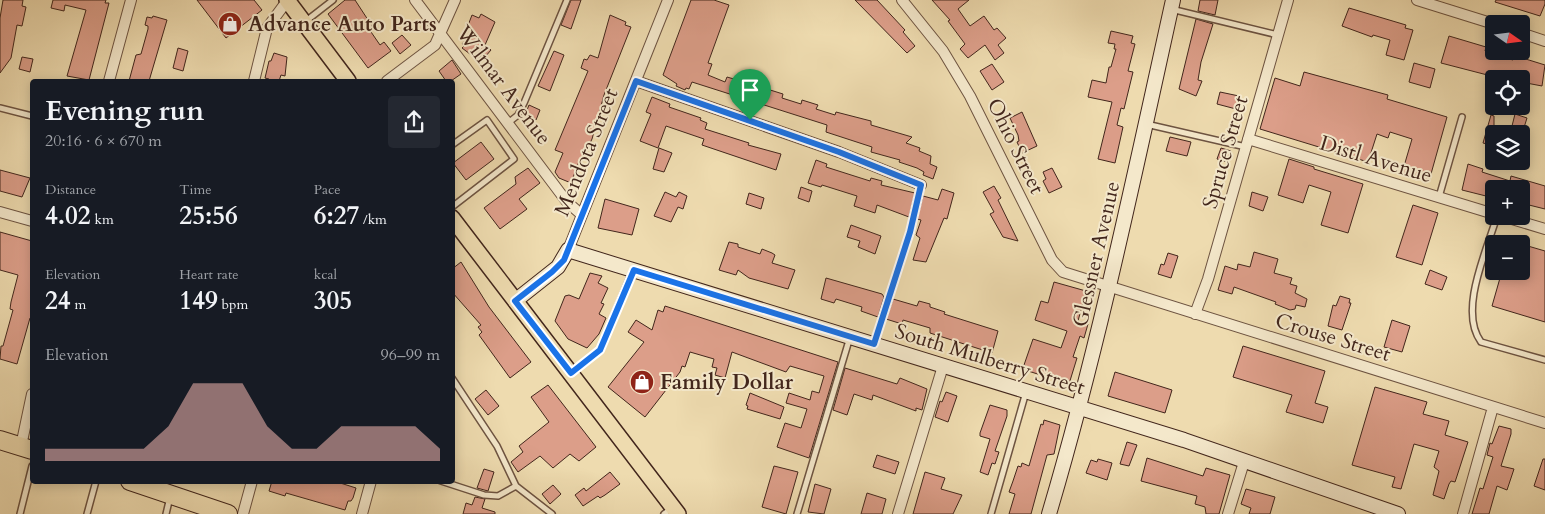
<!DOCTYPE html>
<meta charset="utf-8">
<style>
:root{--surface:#171b24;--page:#242831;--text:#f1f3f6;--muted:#9ea1a6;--accent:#c59692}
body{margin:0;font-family:Cardo,serif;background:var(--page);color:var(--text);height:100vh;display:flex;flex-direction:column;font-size:19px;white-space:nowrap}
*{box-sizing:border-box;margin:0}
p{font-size:16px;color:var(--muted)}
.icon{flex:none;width:28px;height:28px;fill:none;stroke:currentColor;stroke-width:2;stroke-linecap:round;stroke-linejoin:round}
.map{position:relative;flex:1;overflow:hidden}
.side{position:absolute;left:30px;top:79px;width:425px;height:405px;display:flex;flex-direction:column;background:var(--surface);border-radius:5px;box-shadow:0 2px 12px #0003}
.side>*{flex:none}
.needle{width:32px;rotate:104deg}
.buttons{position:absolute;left:1485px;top:15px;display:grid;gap:10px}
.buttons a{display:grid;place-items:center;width:45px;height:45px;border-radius:5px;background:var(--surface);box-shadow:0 2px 12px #0003;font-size:25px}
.pin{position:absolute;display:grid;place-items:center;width:42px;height:42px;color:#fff;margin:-51px -21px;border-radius:50% 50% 50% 0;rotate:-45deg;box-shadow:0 0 5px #0007}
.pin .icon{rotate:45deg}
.round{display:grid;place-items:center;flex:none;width:52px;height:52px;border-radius:5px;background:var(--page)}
.overview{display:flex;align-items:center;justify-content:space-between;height:85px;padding:0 15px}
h1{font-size:28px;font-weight:800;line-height:38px}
.stats{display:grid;grid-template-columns:repeat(3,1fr);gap:8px;height:85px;padding:5px 15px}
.stats div{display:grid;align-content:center}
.stats b{font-size:25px;font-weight:800}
.stats small{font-size:14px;font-weight:400}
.stats p{font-size:14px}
.chart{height:140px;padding:10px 15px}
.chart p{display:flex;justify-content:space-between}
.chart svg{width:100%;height:90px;margin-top:5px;fill:var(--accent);opacity:.7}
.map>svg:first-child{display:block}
.building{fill:#dc9e89;stroke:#42261c}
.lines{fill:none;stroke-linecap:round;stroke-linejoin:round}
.lane-casing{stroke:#6d5341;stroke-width:8}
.street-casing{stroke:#6d5341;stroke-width:12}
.secondary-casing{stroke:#42261c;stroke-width:16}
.primary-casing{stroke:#42261c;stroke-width:18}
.highway-casing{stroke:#42261c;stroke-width:20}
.lane{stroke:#f4e8cb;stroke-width:5}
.street{stroke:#f4e8cb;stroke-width:10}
.secondary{stroke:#f4e8cb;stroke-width:14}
.primary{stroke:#eedbaf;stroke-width:15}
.highway{stroke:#eedbaf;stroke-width:18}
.route-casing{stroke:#fff;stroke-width:10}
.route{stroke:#1a73e8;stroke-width:6}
.labels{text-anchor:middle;stroke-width:4;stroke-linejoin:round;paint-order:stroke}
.poi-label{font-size:21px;font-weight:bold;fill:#42261c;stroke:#f4e8cb;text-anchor:start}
.street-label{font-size:21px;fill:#42261c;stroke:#f4e8cb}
</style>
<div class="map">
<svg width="1545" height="514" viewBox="0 0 1545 514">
<rect width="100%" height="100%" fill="#eedbaf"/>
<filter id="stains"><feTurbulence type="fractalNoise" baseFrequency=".004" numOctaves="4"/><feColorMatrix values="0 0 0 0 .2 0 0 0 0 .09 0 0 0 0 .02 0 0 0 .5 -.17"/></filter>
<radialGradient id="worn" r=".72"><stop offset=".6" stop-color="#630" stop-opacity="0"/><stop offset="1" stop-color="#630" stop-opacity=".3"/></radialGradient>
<path class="building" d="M3 0H23L22 6 26 7 22 26 17 25 11 58 0 73V18Z
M53 0H106L105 3H109L89 80 67 76 86 10 65 5 64 11 51 8Z
M197 0H254L262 10 226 38Z
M345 0H355L372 26 369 29 380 45 384 42 391 51 368 68 328 14Z
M571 0H581L571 29 561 25Z
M691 0H714L729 5 708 63 712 64 708 75 725 82 727 77 751 84 783 94 782 98 801 104 802 100 818 105 816 109 835 115 836 112 871 121V125L912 137 906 143 920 148 919 151 931 156 930 164 937 167 933 179 923 175 924 172 917 168 899 162 900 160 871 152 872 147 826 132 827 125 692 82 689 89 686 88 685 90 676 86 677 84 663 75Z
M855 0H877L905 30 903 32 915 46 907 53Z
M932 0H969L958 9 970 26 984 16 994 30 997 28 1006 38 998 45 1004 53 995 60 985 45 968 58 960 49 965 44 948 21 950 20Z
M1200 0H1218L1215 15 1198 11Z
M1496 0H1545V4L1540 16 1495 2Z
M1349 8 1406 25 1405 28 1413 30 1404 60 1386 55 1390 40 1373 35 1372 37 1342 26Z
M481 14 495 22 485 45 491 50 485 57 482 55 478 60 462 48 464 46 462 44 474 30 467 28 472 15 479 18Z
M610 15 626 22 625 25 631 27 604 95 592 139 582 160 580 159 571 183 559 178 555 172 563 153 555 150 588 71 581 68 584 59 587 60 590 55 598 58Z
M153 16 167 20 149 81H129L136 55 141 54 148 29V26L145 25 147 17 152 18Z
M1196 19 1213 24 1201 62 1198 80 1202 81 1196 96 1179 89Z
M1111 31 1133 36 1131 43 1135 44 1128 71 1133 72 1124 109 1121 108 1117 125 1123 127 1115 163 1098 159 1112 102 1088 97 1092 80 1106 83 1109 67H1111L1116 49H1114L1115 44 1108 43Z
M402 35 411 45 400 54 392 43Z
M1449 36 1486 47 1485 51 1495 55 1513 60 1516 56 1545 65 1542 86 1521 82V79L1499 78 1441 63Z
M178 48 188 51 183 71 173 68Z
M554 51 564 55 550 91 538 86Z
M274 53 287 57 285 76 281 75 279 81H268L269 79 265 78 269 61H271Z
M22 57 33 59 30 72 19 69Z
M452 60 461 74 451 81H446L439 71Z
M1414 63 1435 69 1430 88 1409 82Z
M992 64 1004 82 992 90 980 71Z
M1304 72 1388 95 1387 99 1447 117 1429 181 1402 173 1412 139 1390 132 1388 138 1377 134 1368 162 1260 129 1275 78 1300 86Z
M1220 92 1239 96 1236 109 1217 104Z
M652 97 670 104 669 107 701 118 700 120 707 123 705 129 749 143 748 145 781 154 776 170 702 145 704 139 666 126 658 148 640 141 651 114 646 112Z
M529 105 540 110 536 120 525 115Z
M1022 112 1037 146 1022 153 1017 142 1019 141 1018 135 1010 118Z
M1515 114 1527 118 1522 134H1510Z
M1491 115 1494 116V146L1483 143Z
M1170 137 1191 142 1187 156 1166 151Z
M481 142 494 159 466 180 453 163Z
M659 148 672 153 664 172 653 169Z
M1221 148 1231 151 1228 162 1217 159Z
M1289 159 1314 167V169L1363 184 1348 233 1321 225 1331 192 1309 185 1303 203 1278 195Z
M816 160 827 164 826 167 870 181 871 178 882 181 881 185 915 193 909 217 877 205 875 213 854 206 857 196 822 185 821 187 808 183Z
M1468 164 1483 169 1482 172 1510 181 1511 176 1545 186V209L1521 203V189H1494V198L1462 190Z
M528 168 540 183 519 199 527 209 500 229 484 208 516 184 515 177Z
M1052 168 1062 187 1049 193 1043 181 1046 179 1043 172Z
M0 170 30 178 22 197 0 191Z
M994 186 1001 198 998 200 1018 241 1003 237 990 214 994 212 983 192Z
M801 187 812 191 809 202 798 198Z
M942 189 954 193 947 219 944 218 926 262 913 260 920 238 916 235 921 220 917 219 923 196 938 200Z
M665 192 676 197 679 192 687 196 683 209 678 207 671 222 654 216Z
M1252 192 1268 197 1263 211 1249 206Z
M749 193 764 198 761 209 746 204Z
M605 199 639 209 632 235 598 228Z
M1413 205 1438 213 1422 265 1396 257Z
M851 225 881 236 875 254 858 247 860 241 847 237Z
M0 232 32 241V319L30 318 17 364 0 359 1 346H3L13 310 10 309 11 302 18 275 0 270Z
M729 242 738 244V247L760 254 762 249 772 253 775 255 772 263 795 270 788 289 749 278 738 270 736 275 719 270Z
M1521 244 1545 251V322L1492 306 1502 271H1521Z
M1254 252 1278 259 1274 273 1292 278 1290 284 1297 286 1295 293 1307 299 1305 307 1296 305 1295 309 1290 310 1275 304 1276 302 1234 287 1232 294 1218 290 1225 266 1237 270 1238 264 1250 267Z
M1168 253 1178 256 1171 278 1158 274 1161 264 1164 265Z
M461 262 489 307 531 362 510 378 479 335 482 332 478 327 481 325 452 292V269Z
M1430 270 1447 277 1442 290 1425 284Z
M590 273 602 276 598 283 608 288 601 303 604 304 599 314 606 318 599 334 587 348 568 339 555 321 565 296 569 295 579 299Z
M826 278 882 294 884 297 878 317 861 311 862 307 836 299 834 303 821 299Z
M1054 282 1086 291 1078 321 1088 324 1084 338 1080 336 1073 357 1077 358 1069 384 1025 370 1026 366 1024 365 1033 339 1061 348 1067 331 1035 320 1041 301 1048 303Z
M1340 296 1350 299 1349 303H1351L1342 330 1328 326 1333 305 1336 306Z
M893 299 917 306 919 301 930 304V307L945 312 944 314 998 331 992 353 930 333V328L903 320 902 324 886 319Z
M665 306 838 362 809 458 777 447 785 423 801 428 807 409 786 403 789 393 810 400 812 391 819 393 824 376 790 366 786 372 732 352 725 378 715 375 717 368 712 367 714 359 690 352 685 367 682 366 680 372 645 417 608 387 644 342 628 332 636 320 652 330 658 310 663 312Z
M1392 320 1410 326 1402 352 1384 347Z
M1243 346 1325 371 1315 403 1328 407 1323 423 1286 412 1292 395 1233 377Z
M845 368 897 384 900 378 927 389 922 410 916 408V411L873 395 872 400 854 394 847 415 833 410Z
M1115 372 1172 390 1165 413 1108 396Z
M548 385 596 447 579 461 570 454 553 468 540 456 518 472 511 462 523 452 519 446 549 422 531 397Z
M1375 387 1427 402 1423 414 1449 421 1445 435 1468 442 1457 476 1455 482 1451 481 1449 484 1444 499 1433 495 1439 471 1434 467 1439 451 1414 444 1401 489 1392 487 1395 477 1352 465Z
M486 390 499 406 488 415 475 399Z
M946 392 957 396 948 422 935 417 940 401 942 402Z
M750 393 784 407 780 419 747 409 748 406 746 405Z
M990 405 1007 410V416L995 451 999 452 995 464 992 463 988 475 980 472 990 439 980 436V433Z
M1044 420 1060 425 1054 454 1047 455 1031 514H1009L1015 494 1009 492 1013 481 1018 466 1021 467 1022 463 1029 466 1041 424 1043 425Z
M1499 426 1511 429V434L1501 466 1514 469 1507 490 1497 486 1489 514H1472L1480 488 1483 489 1493 457 1487 455 1490 443 1492 444Z
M1127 442 1137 445 1129 466 1120 464Z
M877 455 899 462 895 474 873 467Z
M1147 458 1203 476 1206 468 1230 475 1219 514H1206L1205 507 1195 504 1197 496 1141 481Z
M1098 459 1112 463 1107 480 1086 473 1091 460 1097 462Z
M1543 459H1545V490L1534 486Z
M774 466 798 472 786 514 762 507Z
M484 469 494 472 488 491 477 488Z
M610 472 620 484 605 495 600 498 598 496 583 506 575 495 584 488 586 491Z
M925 472 945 478 941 489 962 495 953 514H913Z
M272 481H334L356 488 353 498 351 501H348L345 510 286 493 285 496 269 491Z
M815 484 831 489 824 514 808 512Z
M553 485 561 494 550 504 542 494Z
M1246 489 1275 497 1270 514H1249L1251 508 1241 504Z
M867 493 886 499 882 514H861Z
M475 497 485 499 482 508 495 512V514H463L466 503 472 505Z"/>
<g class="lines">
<g class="lane-casing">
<path id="lane" d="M1171 9 1278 35
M306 21 333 0
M0 108 32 116
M508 123 518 115 524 103 567 0
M1146 124 1246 147
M452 145 487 120 514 159 452 207
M1439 197 1462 117
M1497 216C1487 250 1458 311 1481 342L1545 360
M874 343 910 232 921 185
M573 372 600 350 632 272
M452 378 497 446 516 486 552 514
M441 481 484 495 498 496 516 486
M20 514 32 466
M87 514 96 481
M166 514 170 497
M664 514 672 508
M797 514 850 337
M991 514 1026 392"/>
</g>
<g class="street-casing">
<path id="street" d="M415 0 567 202 582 215
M902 0 943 51 970 96 1052 260 1063 272 1545 423
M1417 0 1494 24
M1521 33 1545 41
M109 81 131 0
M254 81 267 28 287 1
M387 81 435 45 455 0
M636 81 839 152 921 185
M1248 139 1494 214
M0 212 32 221
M1502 216 1545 229
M568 250 668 0
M1195 314 1208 279 1288 0
M21 446 32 394
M243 514 252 481
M362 514 371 481
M898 514 943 366
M1228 514 1244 462
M1463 514 1493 407"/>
</g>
<g class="secondary-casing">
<path id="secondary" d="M515 301 558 267 568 250 1184 440 1398 514
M1049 514C1099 345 1135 172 1173 0"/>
</g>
<g class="primary-casing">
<path id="primary" d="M287 0 348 81
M452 218 678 514"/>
</g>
<g class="highway-casing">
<path id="highway" d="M0 440 32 450
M130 481 228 514"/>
</g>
<use href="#lane" class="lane"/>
<use href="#street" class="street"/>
<use href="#secondary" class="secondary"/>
<use href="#primary" class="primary"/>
<use href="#highway" class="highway"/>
</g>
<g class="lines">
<g class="route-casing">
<path id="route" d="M636 81 839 152 921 185 910 232 874 344 634 270 600 350 571 373 515 301 552 272 564 260Z"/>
</g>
<use href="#route" class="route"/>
</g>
<defs>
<g id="shop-disc" transform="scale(1.25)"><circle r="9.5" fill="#8f2418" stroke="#f4e8cb"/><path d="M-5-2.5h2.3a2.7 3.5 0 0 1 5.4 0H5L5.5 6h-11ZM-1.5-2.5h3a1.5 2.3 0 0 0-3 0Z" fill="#fff"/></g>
</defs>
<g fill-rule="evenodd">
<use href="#shop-disc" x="230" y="24"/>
<use href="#shop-disc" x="642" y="382"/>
</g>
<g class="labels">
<g class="poi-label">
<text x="248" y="31">Advance Auto Parts</text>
<text x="660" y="389">Family Dollar</text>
</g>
<g class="street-label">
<text transform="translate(504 85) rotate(53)" y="7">Wilmar Avenue</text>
<text transform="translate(1016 146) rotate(64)" y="7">Ohio Street</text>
<text transform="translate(586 152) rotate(-68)" y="7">Mendota Street</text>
<text transform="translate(1225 152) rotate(-74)" y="7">Spruce Street</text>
<text transform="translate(1376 159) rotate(17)" y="7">Distl Avenue</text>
<text transform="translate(1096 254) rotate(-77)" y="7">Glessner Avenue</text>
<text transform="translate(1333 337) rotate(17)" y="7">Crouse Street</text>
<text transform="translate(990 359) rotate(17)" y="7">South Mulberry Street</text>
</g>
</g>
<rect width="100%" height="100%" filter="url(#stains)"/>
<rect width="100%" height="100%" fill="url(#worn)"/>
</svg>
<div class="buttons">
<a><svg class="needle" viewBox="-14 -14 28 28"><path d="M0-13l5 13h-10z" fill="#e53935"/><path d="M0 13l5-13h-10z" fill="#9ea1a6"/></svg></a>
<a><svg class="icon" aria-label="locate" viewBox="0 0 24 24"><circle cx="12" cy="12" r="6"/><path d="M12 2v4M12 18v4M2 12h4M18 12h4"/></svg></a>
<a><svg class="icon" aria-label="layers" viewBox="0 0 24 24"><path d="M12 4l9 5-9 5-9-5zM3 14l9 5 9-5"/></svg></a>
<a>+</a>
<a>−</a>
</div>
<div class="pin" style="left:750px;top:120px;background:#1e9e55"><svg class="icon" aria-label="arrive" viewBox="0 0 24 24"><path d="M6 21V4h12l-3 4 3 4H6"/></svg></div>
<section class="side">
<div class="overview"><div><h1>Evening run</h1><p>20:16 · 6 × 670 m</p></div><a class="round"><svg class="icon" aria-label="share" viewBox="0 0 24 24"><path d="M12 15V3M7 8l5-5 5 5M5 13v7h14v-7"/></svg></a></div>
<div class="stats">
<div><p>Distance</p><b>4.02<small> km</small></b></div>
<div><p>Time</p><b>25:56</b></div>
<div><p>Pace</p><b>6:27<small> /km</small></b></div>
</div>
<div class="stats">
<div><p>Elevation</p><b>24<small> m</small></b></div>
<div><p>Heart rate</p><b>149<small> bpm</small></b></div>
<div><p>kcal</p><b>305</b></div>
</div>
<div class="chart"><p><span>Elevation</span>96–99 m</p>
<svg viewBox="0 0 160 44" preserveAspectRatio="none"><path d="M0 44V38L10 38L20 38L30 38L40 38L50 27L60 6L70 6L80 6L90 27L100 38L110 38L120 27L130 27L140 27L150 27L160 38V44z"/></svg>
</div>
</section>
</div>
